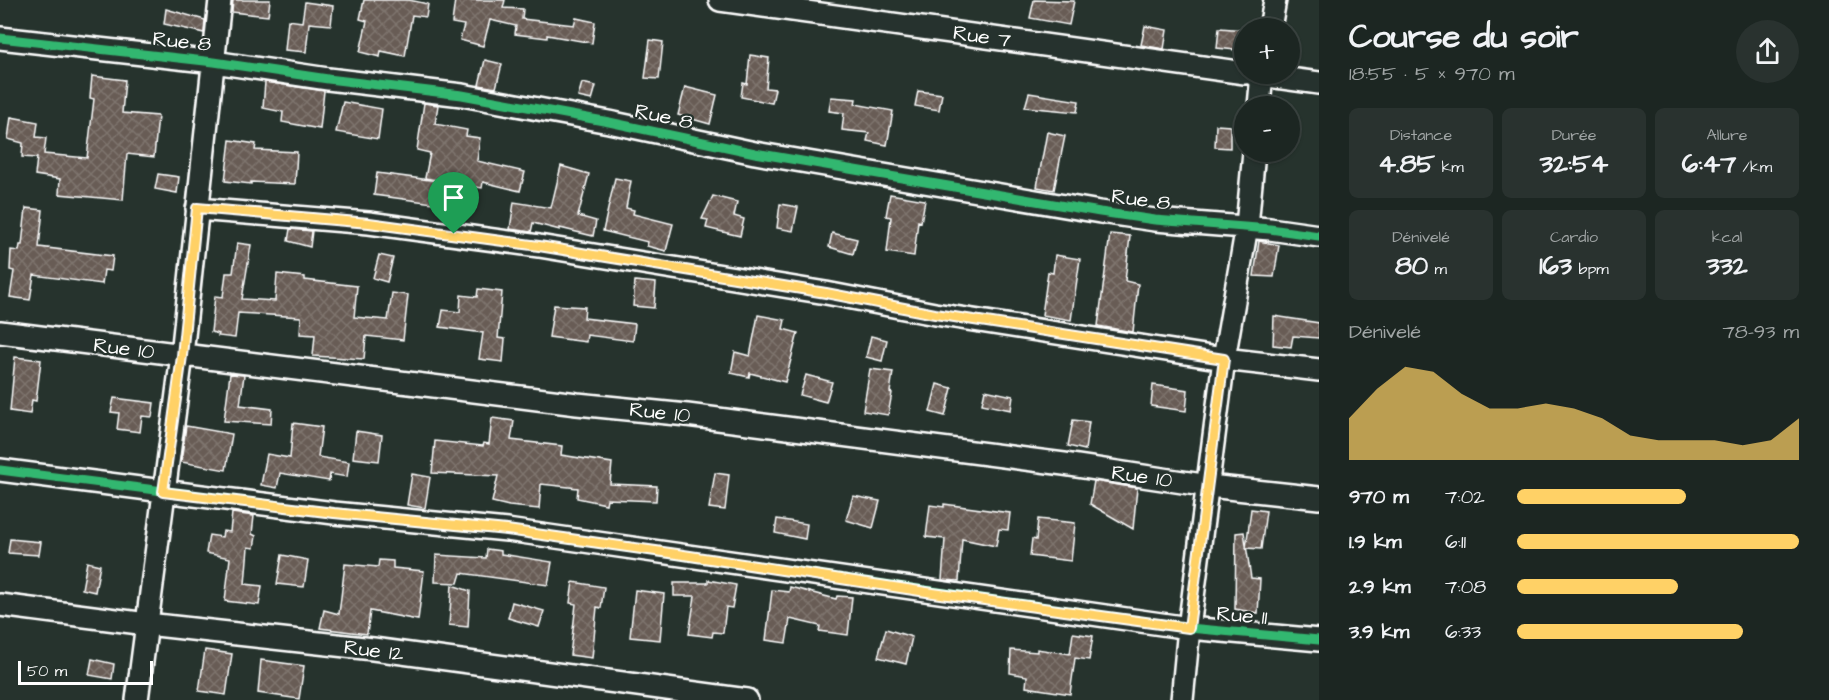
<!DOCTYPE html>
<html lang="fr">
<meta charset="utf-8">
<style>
:root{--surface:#1c2622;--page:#29322f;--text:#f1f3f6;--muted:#a0a5a5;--line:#3a4340;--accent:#ffd166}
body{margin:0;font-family:"Architects Daughter",sans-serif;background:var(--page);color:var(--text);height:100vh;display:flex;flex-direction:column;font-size:22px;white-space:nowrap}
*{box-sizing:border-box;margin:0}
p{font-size:20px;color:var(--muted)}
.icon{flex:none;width:33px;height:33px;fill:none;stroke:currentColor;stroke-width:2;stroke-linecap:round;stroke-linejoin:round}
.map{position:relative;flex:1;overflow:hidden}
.drawer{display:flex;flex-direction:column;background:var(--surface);width:510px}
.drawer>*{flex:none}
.tools{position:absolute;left:1234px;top:18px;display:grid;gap:12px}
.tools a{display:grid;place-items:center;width:66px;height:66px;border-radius:50%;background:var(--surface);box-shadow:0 2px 4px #0004,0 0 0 2px var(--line);font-size:30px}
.scale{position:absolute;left:18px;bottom:15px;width:135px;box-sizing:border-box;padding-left:6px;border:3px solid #fff;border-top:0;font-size:16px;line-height:21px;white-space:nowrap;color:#fff;-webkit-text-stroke:4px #26332d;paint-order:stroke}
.pin{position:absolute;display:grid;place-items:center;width:51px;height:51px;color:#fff;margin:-62px -26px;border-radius:50% 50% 50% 0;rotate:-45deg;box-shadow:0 0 6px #0007}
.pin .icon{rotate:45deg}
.round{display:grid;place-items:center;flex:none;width:63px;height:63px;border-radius:32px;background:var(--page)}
.headline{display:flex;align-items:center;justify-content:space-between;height:102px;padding:0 30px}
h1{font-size:33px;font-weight:700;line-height:45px}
.figures{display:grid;grid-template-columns:repeat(3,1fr);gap:9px;height:102px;padding:6px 30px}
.figures div{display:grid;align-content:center;border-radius:9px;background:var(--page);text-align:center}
.figures b{font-size:26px;font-weight:700}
.figures small{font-size:16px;font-weight:400}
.figures p{font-size:16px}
.chart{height:168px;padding:12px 30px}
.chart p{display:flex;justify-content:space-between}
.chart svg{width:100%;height:108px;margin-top:6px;fill:var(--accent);opacity:.7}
ul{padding:0 30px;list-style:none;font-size:20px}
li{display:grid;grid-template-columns:96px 72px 1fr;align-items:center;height:45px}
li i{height:15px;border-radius:8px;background:var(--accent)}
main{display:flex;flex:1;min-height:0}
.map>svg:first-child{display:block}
.building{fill:url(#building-cross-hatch);stroke:#fff;stroke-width:1.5}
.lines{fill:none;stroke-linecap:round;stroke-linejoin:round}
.street-casing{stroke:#fff;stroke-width:26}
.street{stroke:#26332d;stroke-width:21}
.cycleway-casing{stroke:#26332d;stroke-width:13}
.cycleway{stroke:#33b770;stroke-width:9}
.route-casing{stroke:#fff;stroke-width:12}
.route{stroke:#ffd166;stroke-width:8}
.labels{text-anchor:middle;stroke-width:4.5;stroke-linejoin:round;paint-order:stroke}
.street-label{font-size:21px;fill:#fff;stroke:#26332d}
</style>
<main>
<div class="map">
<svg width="1319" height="700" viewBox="0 0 1319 700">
<defs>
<pattern id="building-cross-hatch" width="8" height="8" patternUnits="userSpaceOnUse" patternTransform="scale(1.5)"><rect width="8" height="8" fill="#675b54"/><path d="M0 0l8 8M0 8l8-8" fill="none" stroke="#7e746e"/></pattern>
</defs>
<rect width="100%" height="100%" fill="#26332d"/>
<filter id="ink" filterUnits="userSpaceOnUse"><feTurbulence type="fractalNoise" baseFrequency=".0167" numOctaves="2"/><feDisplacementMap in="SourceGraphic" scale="12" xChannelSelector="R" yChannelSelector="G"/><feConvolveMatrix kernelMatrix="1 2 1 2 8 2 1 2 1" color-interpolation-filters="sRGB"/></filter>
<g filter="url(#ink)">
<path class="building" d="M233 0H270L268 16 232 12Z
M364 0H409L428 4 426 17 412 15 405 56 381 51 380 57 360 52 367 21 360 19Z
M455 0H505L503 8 523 9 522 19 574 25 576 18 595 22 592 43 547 35V38L515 34 516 26 490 20 483 46 460 40 464 25 452 23Z
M1034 0 1074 1 1069 25 1030 18Z
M305 2 333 6 331 25 309 23 306 52 285 50 288 20 302 22Z
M166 9 205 20 204 33 164 24Z
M1145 26 1167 30 1164 49 1141 45Z
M1219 28 1245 30V51L1217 48Z
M650 40 663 42 659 79 645 78Z
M750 55 769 58 766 88 775 89 772 103 741 97 743 83 747 84Z
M485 60 502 64 496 88 479 85Z
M92 76 125 80 122 113 158 116 154 157 127 154 123 200 59 194 60 179 35 175 37 158 22 157 23 143 8 139 11 117 38 122 36 137 46 138 44 154 87 158 94 99 90 98Z
M265 82 324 91 320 129 282 122 283 112 263 108Z
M582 83 596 86 592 100 578 97Z
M685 87 717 95 710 124 678 115Z
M918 91 942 94 939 110 915 106Z
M1029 93 1079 101 1077 112 1025 107Z
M831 97 856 99 855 104 893 111 887 145 867 141 869 133 842 130 844 113 829 111Z
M343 102 382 109 378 139 336 132Z
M424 103 438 105 435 124 467 130 466 136 480 138 477 161 525 172 520 191 483 182 482 188 425 178 430 153 417 150Z
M1216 125 1230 126V148L1215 147Z
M1047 132 1065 136 1054 190 1037 187Z
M230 140 256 144 255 150 297 152 295 184 251 182V184L225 181Z
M561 166 589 174 578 216 596 221 593 236 560 228V230L533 223 531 232 510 229 514 202 551 208Z
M377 173 437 181 433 203 374 195Z
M158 174 179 177 177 193 155 189Z
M615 178 631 181 626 208 634 210 633 214 673 224 666 251 647 246 648 242 603 231Z
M890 194 925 200 921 222 918 221 914 256 887 252 891 217 886 216Z
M713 196 737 202 734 216 744 219 740 236 706 228 708 220 702 219Z
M780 204 798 207 793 231 777 228Z
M26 208 43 210 39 247 113 256 111 271 104 270 102 284 34 275 30 300 10 297 14 271 10 270 11 250 19 251 20 245H22Z
M290 229 312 231 310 247 288 241Z
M832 233 857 239 853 254 829 247Z
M1110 234 1130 236 1125 281 1138 284 1133 332 1098 326Z
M1259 241 1279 245 1274 277 1254 276Z
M237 243 251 245 242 299 275 301 277 274 305 277V280L357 286 354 317 388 320 392 293 408 295 403 340 366 336 364 359 313 356 315 335 300 334 301 317 238 313 235 338 218 336 219 334 211 332 215 296 223 297 226 273H233Z
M379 255 393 258 387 282 373 278Z
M1055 255 1080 259 1071 320 1042 315 1048 272 1053 273Z
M635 281 656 283 654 308 633 306Z
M478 289 502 292 498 338 505 339 503 362 479 359 483 333 440 327 443 310 460 312 461 295 477 297Z
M554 305 585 307 584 318 635 324 633 341 587 335 586 342 549 337Z
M758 315 785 320 783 329 798 333 785 382 750 373 749 377 731 373 735 352 750 356Z
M1274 316 1319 323V338L1293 336 1291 347 1273 345Z
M871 336 887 340 882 361 866 357Z
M15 357 41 360 36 401 32 400 30 414 10 411Z
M870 369 893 372 890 392 892 393 888 415 863 411Z
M230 374 244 375 240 405 272 409 271 424 224 421Z
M806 375 832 382 826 402 800 395Z
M937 384 952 388 945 416 930 412Z
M1153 385 1188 390 1186 411 1151 406Z
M985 390 1013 396 1011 410 982 404Z
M114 398 154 403 152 417 142 416 140 432 117 429 119 413 111 412Z
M492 418 514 421 511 440 562 446 561 455 612 463 610 484 657 486 656 501 607 499 606 504 577 498 578 488 541 484 539 509 509 506 492 502 498 476 432 473 435 441 483 446 484 443 489 444Z
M1073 420 1089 422 1085 450 1068 446Z
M293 423 322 427 318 457 349 462 347 477 330 474 329 481 280 473 277 488 261 485 267 454 290 458Z
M186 426 232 434 226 470 181 462Z
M356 431 382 435 379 461 353 458Z
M715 473 729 475 725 510 709 508Z
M412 474 430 477 425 508 407 505Z
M1094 481 1137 488 1133 529 1090 504Z
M853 496 880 501 873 528 846 520Z
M944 504 1010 513 1008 530 999 529 996 546 962 539 959 581 942 580 945 539 926 537 930 505 944 507Z
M1251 509 1266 511 1261 549 1246 548Z
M232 513 254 516 252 534 256 536 254 548 248 547 245 584 262 586 259 605 225 601 230 558 206 553 209 535 222 537 223 531 230 532Z
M777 519 807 524 805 539 775 533Z
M1038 519 1075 523 1071 561 1030 556 1032 539 1036 540Z
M1244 532 1251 578 1260 579 1258 613 1235 609 1236 533Z
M10 539 41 542 39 555 8 553Z
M487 549 501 551V554L552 562 548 585 461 573 458 583 435 582 436 555 486 558Z
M282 555 308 560 304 587 277 584Z
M379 560 393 561V568L424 571 418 620 370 611 367 634 320 628 324 610 339 614 345 564 378 567Z
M87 562 100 565 95 592 82 589Z
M708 580 736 585 732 608 726 607 723 633 713 632 712 637 689 634 695 596H674V583H708Z
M573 582 604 587 601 608 597 607 592 658 570 655 576 604 570 603Z
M452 585 470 591 468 627 449 625Z
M790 587 836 599 837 596 852 597 848 635 819 631 820 626 790 619 786 643 766 640 772 590 789 592Z
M635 590 664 594 660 640 630 637Z
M512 602 544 611 539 627 508 618Z
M886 629 912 637 906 664 878 657Z
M1073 633 1093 636 1089 660 1075 658 1070 694 1026 687 1027 676 1010 673 1011 650 1037 652V649L1070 654Z
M205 650 232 654 226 695 199 691Z
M92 659 114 664 112 679 89 675Z
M261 660 304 666 299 699 258 693Z"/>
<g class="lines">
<g class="street-casing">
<path id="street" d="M720 0 1245 73
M1270 28 1275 0
M0 38 214 62 328 79 462 95 609 122 755 153 1100 212 1155 220 1270 229 1319 236
M1252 74 1319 83
M1259 106 1262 74
M197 209 369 223 539 246 826 293 935 314 1224 359 1319 370
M0 332 577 404 687 415 1064 464 1209 486 1319 498
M0 470 334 513 507 530 1189 628 1319 640
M0 605 147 624 373 649 747 700
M137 700 182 355 220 0
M1182 700 1189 628 1224 359 1247 226 1254 152"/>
</g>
<use href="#street" class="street"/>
<g class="cycleway-casing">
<path id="cycleway" d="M0 38 214 62 328 79 462 95 609 122 755 153 1100 212 1155 220 1270 229 1319 236
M0 470 334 513 507 530 1189 628 1319 640"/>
</g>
<use href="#cycleway" class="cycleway"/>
</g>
</g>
<g class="lines" filter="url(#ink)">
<g class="route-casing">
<path id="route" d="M197 208 369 223 539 246 826 293 935 314 1224 359 1189 628 933 593 677 554 507 530 334 513 163 492 182 356Z"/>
</g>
<use href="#route" class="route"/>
</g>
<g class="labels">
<g class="street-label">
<text transform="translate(982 36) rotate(8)" y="7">Rue 7</text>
<text transform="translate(182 41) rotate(6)" y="7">Rue 8</text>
<text transform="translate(664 116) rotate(12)" y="7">Rue 8</text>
<text transform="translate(1141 199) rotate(7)" y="7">Rue 8</text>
<text transform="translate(124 348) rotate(7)" y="7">Rue 10</text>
<text transform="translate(660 412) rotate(6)" y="7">Rue 10</text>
<text transform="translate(1142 476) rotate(8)" y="7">Rue 10</text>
<text transform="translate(1242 615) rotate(5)" y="7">Rue 11</text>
<text transform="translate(374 650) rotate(7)" y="7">Rue 12</text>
</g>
</g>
</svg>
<div class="tools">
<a>+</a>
<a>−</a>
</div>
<div class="scale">50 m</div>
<div class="pin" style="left:454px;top:234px;background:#1e9e55"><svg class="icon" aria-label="arrive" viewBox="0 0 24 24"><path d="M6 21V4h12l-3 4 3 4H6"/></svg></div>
</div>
<section class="drawer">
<div class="headline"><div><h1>Course du soir</h1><p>18:55 · 5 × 970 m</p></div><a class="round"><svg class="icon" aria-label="share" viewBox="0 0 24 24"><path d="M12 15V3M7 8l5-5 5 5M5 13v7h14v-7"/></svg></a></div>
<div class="figures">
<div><p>Distance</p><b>4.85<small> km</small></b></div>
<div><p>Durée</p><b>32:54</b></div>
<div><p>Allure</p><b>6:47<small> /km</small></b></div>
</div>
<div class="figures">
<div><p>Dénivelé</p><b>80<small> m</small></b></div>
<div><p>Cardio</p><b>163<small> bpm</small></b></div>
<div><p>kcal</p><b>332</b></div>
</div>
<div class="chart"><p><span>Dénivelé</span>78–93 m</p>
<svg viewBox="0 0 160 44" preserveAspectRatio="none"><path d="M0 44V27L10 15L20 6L30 8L40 17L50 23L60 23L70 21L80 23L90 27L100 34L110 36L120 36L130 36L140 38L150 36L160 27V44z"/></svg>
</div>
<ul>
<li><b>970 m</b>7:02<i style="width:60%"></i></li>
<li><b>1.9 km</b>6:11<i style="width:100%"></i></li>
<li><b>2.9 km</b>7:08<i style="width:57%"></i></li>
<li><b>3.9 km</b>6:33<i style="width:80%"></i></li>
</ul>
</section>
</main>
